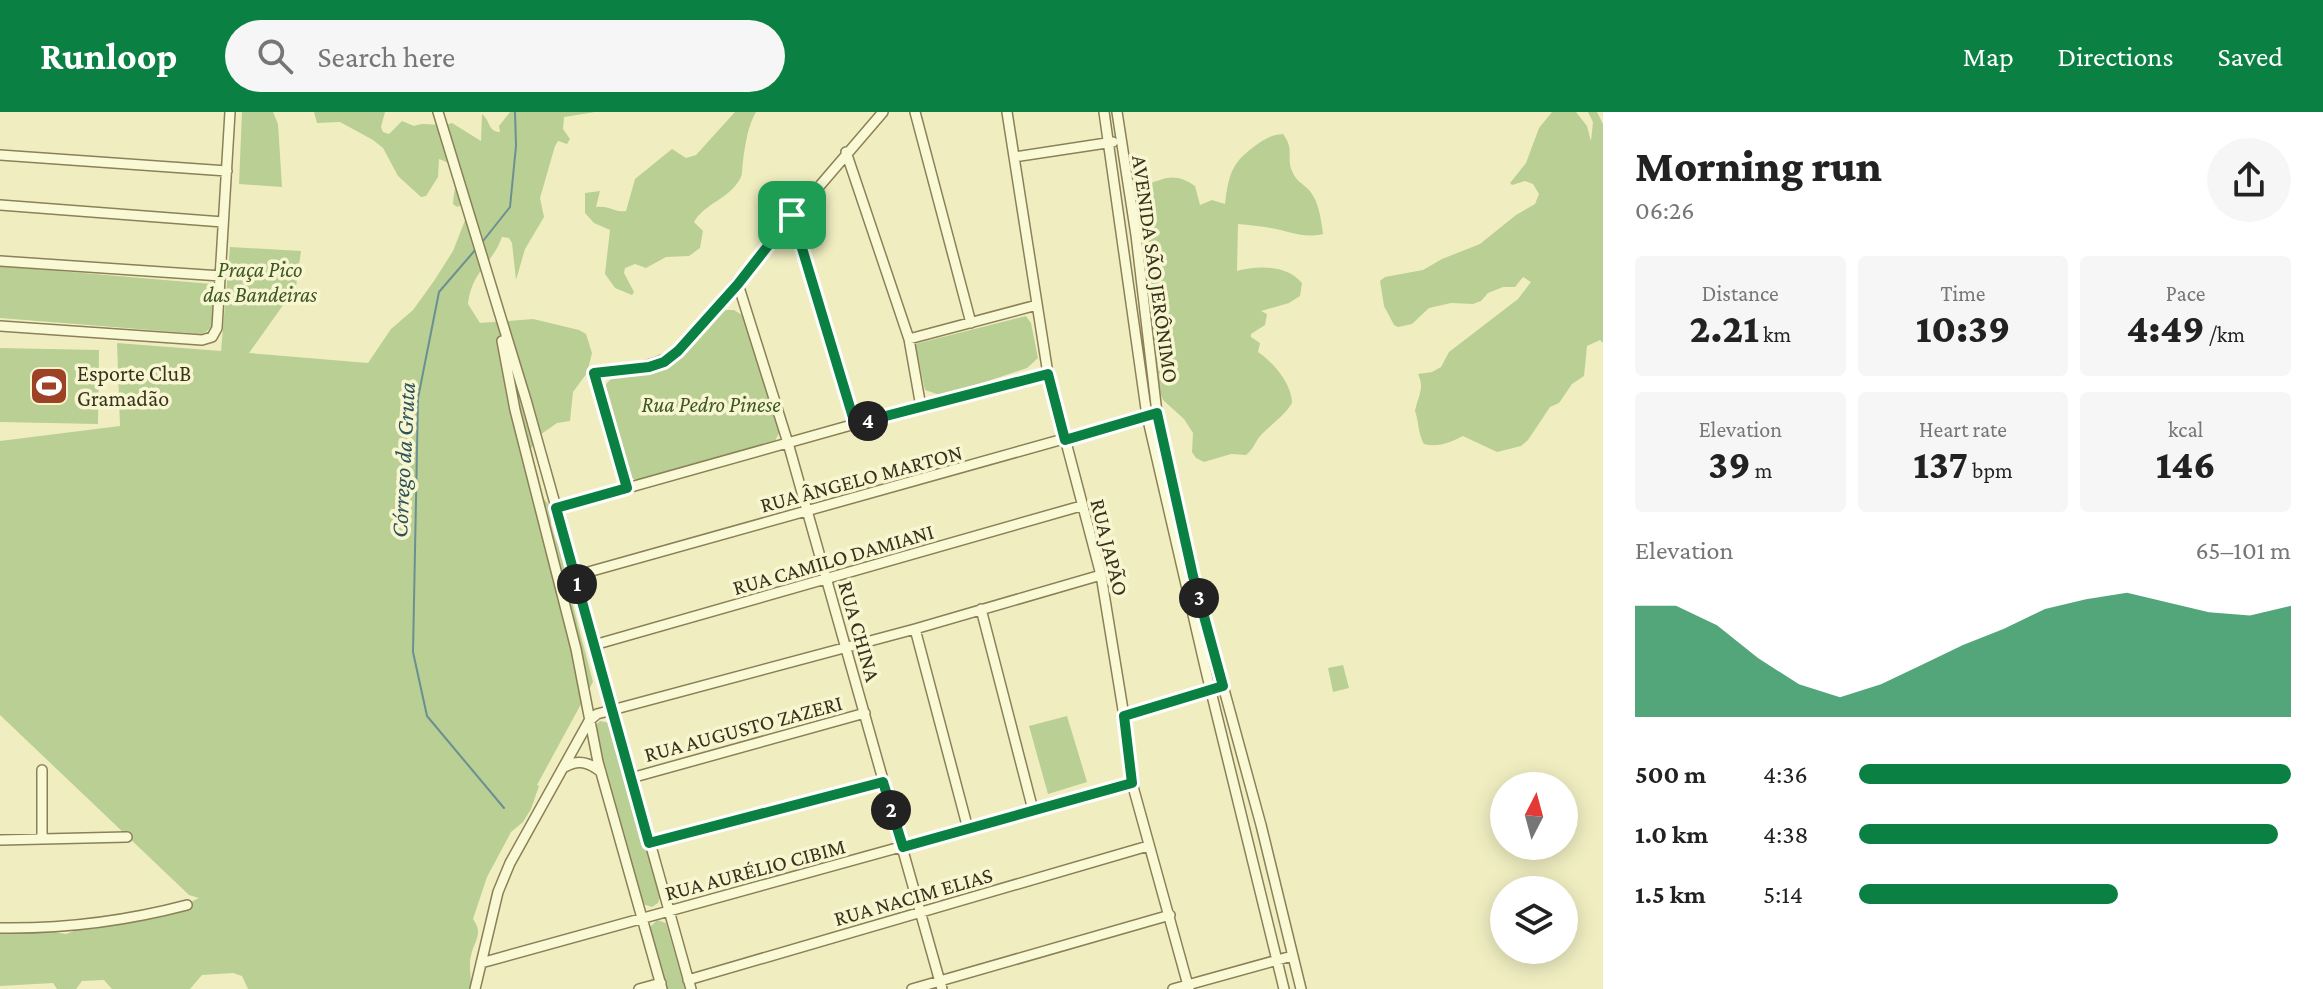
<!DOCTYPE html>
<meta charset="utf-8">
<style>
:root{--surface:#fff;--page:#f6f6f6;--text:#222;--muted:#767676;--accent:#0b8043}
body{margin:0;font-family:"Crimson Pro",serif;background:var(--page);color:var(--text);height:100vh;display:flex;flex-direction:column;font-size:30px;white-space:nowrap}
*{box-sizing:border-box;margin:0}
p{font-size:26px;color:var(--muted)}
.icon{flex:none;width:44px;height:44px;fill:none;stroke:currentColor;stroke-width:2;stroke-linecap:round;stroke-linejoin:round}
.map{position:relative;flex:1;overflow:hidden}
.panel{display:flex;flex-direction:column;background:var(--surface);width:720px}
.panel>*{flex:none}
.needle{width:52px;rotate:6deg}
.controls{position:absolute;left:1490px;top:660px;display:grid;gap:16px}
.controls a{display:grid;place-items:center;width:88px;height:88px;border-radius:50%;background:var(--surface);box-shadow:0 4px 20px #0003;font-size:40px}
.pin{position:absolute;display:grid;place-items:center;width:68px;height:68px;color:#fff;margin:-34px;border-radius:16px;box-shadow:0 4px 12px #0006}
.km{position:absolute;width:40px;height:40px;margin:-20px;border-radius:50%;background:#222;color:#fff;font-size:22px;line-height:40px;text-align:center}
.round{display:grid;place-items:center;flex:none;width:84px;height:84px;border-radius:42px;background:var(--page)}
.overview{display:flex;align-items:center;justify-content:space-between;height:136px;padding:0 32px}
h1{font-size:44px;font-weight:800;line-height:60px}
.metrics{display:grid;grid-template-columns:repeat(3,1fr);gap:12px;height:136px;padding:8px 32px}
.metrics div{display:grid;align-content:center;border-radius:8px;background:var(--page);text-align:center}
.metrics b{font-size:40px;font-weight:800}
.metrics small{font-size:22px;font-weight:400}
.metrics p{font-size:22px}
.chart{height:224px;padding:16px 32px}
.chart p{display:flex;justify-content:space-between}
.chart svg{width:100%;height:144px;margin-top:8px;fill:var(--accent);opacity:.7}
ul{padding:0 32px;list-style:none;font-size:26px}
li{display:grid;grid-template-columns:128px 96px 1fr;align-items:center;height:60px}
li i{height:20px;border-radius:10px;background:var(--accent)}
header{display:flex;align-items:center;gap:48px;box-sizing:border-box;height:112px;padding:0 40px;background:var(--accent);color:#fff}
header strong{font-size:38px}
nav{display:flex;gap:44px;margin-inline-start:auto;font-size:28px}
.search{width:560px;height:72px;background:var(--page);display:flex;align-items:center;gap:20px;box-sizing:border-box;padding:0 28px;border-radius:44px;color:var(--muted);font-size:30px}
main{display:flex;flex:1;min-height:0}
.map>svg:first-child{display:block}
.green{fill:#b9cf94}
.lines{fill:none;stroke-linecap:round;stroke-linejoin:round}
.stream{stroke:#6a9091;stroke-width:2}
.minor-casing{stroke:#8b8057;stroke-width:12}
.minor{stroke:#faf9d5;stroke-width:9}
.route-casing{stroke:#fff;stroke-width:16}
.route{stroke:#0b8043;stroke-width:10}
.labels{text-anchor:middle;stroke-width:7;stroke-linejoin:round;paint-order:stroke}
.park-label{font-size:22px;font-style:italic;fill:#3c5722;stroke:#f7f6d1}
.street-label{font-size:22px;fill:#39321d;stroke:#f7f6d1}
.poi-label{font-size:22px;fill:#39321d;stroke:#f7f6d1;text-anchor:start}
.water-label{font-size:24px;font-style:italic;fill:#2b515a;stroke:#f7f6d1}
</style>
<header>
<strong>Runloop</strong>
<div class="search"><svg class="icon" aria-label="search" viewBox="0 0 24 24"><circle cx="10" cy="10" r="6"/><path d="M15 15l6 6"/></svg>Search here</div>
<nav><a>Map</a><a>Directions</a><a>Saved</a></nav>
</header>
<main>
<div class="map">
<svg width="1603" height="877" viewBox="0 0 1603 877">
<rect width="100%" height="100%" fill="#f0eec1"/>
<path class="green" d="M242 0H273L278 12 282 75 239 72Z
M314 0H385L381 15 383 20 389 22 402 9 414 14C426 9 439 16 452 11L481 29 482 2C490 8 488 20 500 20L499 14 510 0H595L564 5 563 17 570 27 567 32 558 29 555 34 540 86 544 105 525 137 516 168 512 131 509 126 502 125C492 153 472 158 468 192L480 211 533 207 579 218 586 222 592 241 587 261 573 280 570 309 557 311 537 325 531 337 544 387 552 397 551 412 556 429 563 436 570 457 573 473 571 486 593 570 537 673 539 674 531 697 523 710 511 720 487 765 473 807C484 822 474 829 471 844 468 853 472 866 471 877H248L242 864 233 861 202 863 190 877H112L104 868 82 869 76 877H57L53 871 0 874V821L38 817 66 822 85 815 182 794 199 786 189 783 0 603V329L120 314 117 231 221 239 230 135 301 139 296 175 249 241 368 251 391 217 413 198 434 169 453 139 469 98 464 92 457 95 453 92C454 74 463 54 439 47L438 65 426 84 421 85 398 64 383 36 373 28 340 10 317 11Z
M735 0H756C748 13 745 33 743 49 742 55 743 62 740 67 729 87 705 91 694 110L703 119 700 136 689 144 666 145 646 156 635 152 625 156 624 161 634 180 632 183 615 176 605 162 610 118 594 111 585 101V81L600 79 596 95C609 93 616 101 626 99L635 67 672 37 686 46 696 43Z
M1552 0H1576L1587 14 1591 29 1593 10 1588 0H1597L1603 12V231L1600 228 1587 234 1584 264 1572 272 1559 291 1550 295 1528 328 1521 334 1497 340 1463 324C1451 330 1438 336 1424 332 1418 322 1419 310 1415 299 1418 284 1425 276 1418 262L1432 260 1441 255 1449 240 1518 187 1531 170 1523 165 1515 175H1503L1488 181 1481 189 1473 192 1451 191 1429 196 1412 212 1398 215 1394 213 1384 194 1380 169 1385 165 1423 158 1442 147 1480 132 1516 103 1535 92 1539 82 1533 72 1525 69 1512 73 1510 71 1526 51 1539 16Z
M1283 22C1295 38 1286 45 1292 59 1296 69 1302 71 1309 78 1319 89 1321 108 1323 122 1303 127 1290 119 1271 116 1261 114 1249 113 1238 112L1237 159C1258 153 1287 153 1302 171L1300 184 1289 191 1261 199 1267 202 1265 213 1251 222V225L1260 231 1258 240C1273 250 1292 272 1292 291 1284 304 1274 310 1263 321 1256 327 1254 337 1246 343L1231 342 1204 350 1196 346 1192 340 1193 321 1184 307 1163 288 1155 268 1142 142C1144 137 1146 134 1146 129 1148 105 1116 81 1160 68 1174 63 1183 66 1195 74L1200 93 1212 88 1225 92C1229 60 1232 50 1259 31 1269 25 1272 23 1283 22Z
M0 154 212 172 216 177C215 193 219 217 201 222L0 206Z
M727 198H734L745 205 779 321 774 331 638 369 630 365 625 357 605 274C615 256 644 265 662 258 687 247 703 219 720 199Z
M1026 204 1031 211 1038 246 1027 256 982 271 940 283 925 278 915 232Z
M0 236 99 238 98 312 0 310Z
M1343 553 1349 576 1333 580 1328 556Z
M1067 604 1087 670 1048 682 1029 614Z
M600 609 610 611 660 785 658 791 652 795 643 792 593 616Z
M657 808 666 811 685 877H665L648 817Z"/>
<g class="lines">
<path class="stream" d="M483 129 510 95 516 34 515 0
M476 137 439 180 418 286 413 540 427 604 504 696"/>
<g class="minor-casing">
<path id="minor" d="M438 0 526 288 691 877
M915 0 971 211
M1007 0 1048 262 1101 463 1124 604 1132 671 1189 877
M1104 0 1147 304 1206 559 1284 877
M1117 0 1136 123 1157 301 1193 464 1261 713 1301 877
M846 40 909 227 921 295
M0 43 227 59
M1014 45 1113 30
M0 93 223 110
M792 103 855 312
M0 149 221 164
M738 172 788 331 942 877
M0 214 202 228 212 225 217 216 230 0
M909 227 1037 193
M502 229 515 298 576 537 598 650 662 877
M627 376 594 261C625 256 652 258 678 239L883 0
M556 396 855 312 1048 262
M574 464 1149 303
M981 497 1033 698
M915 517 968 717
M594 533 1081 394
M1124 604 1213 576
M565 655C578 647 589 650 601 660
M42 658V727
M631 666 865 601
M0 728 127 725
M649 731 883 670
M0 816C63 817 126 809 187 793
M481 851 1132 671
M688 868 1148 734
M475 877 498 780 510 751 589 609 597 602 915 517 1101 463
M639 877 661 871
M912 877 1170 803
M1173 877 1292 844"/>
</g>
<use href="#minor" class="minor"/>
</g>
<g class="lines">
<g class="route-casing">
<path id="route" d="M792 103 855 312 1048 262 1065 328 1157 301 1193 464 1223 574 1124 604 1132 671 903 735 883 670 649 731 556 396 627 376 594 261 649 255 664 250 678 239 738 172Z"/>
</g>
<use href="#route" class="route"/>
</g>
<defs>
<g id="stadium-square" transform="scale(2)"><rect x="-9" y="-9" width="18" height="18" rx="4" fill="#9d4224" stroke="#f7f6d1"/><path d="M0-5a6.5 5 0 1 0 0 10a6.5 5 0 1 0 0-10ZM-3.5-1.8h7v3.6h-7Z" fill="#fff"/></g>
</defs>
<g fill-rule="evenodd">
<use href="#stadium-square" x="49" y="274"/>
</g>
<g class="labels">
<g class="park-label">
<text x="260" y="165">Praça Pico<tspan x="260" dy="25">das Bandeiras</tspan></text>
<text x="711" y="300">Rua Pedro Pinese</text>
</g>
<g class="street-label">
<text transform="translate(1156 157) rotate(82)" y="8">AVENIDA SÃO JERÔNIMO</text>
<text transform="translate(861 366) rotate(-15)" y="8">RUA ÂNGELO MARTON</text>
<text transform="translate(1110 435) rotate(76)" y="8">RUA JAPÃO</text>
<text transform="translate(833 447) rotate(-16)" y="8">RUA CAMILO DAMIANI</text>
<text transform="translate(860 519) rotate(74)" y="8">RUA CHINA</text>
<text transform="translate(743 616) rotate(-15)" y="8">RUA AUGUSTO ZAZERI</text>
<text transform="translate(755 757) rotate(-15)" y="8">RUA AURÉLIO CIBIM</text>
<text transform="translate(913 784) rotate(-16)" y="8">RUA NACIM ELIAS</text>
</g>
<g class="poi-label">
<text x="77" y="269">Esporte CluB<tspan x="77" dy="25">Gramadão</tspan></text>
</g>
<g class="water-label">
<text transform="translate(403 348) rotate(-87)" y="8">Córrego da Gruta</text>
</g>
</g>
</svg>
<div class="controls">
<a><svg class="needle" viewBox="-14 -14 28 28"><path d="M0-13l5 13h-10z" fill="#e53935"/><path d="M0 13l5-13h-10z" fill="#767676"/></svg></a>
<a><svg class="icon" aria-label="layers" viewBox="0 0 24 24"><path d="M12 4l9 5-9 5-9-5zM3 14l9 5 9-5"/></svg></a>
</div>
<div class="pin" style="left:792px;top:103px;background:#1e9e55"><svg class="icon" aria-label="arrive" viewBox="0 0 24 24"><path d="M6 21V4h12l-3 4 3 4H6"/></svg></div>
<b class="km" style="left:577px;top:472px">1</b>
<b class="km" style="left:891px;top:698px">2</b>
<b class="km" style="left:1199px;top:486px">3</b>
<b class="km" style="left:868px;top:309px">4</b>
</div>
<section class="panel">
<div class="overview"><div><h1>Morning run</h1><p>06:26</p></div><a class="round"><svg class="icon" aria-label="share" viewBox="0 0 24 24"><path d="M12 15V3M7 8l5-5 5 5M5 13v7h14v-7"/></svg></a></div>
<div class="metrics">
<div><p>Distance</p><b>2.21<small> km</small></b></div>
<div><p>Time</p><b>10:39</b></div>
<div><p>Pace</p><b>4:49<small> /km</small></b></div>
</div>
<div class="metrics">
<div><p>Elevation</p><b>39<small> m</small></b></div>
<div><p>Heart rate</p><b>137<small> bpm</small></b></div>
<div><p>kcal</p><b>146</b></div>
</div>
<div class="chart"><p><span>Elevation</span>65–101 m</p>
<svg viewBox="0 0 160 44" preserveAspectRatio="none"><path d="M0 44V10L10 10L20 16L30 26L40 34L50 38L60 34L70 28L80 22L90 17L100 11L110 8L120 6L130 9L140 12L150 13L160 10V44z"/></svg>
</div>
<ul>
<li><b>500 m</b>4:36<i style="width:100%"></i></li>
<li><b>1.0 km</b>4:38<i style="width:97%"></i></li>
<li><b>1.5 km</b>5:14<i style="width:60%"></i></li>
</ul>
</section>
</main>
